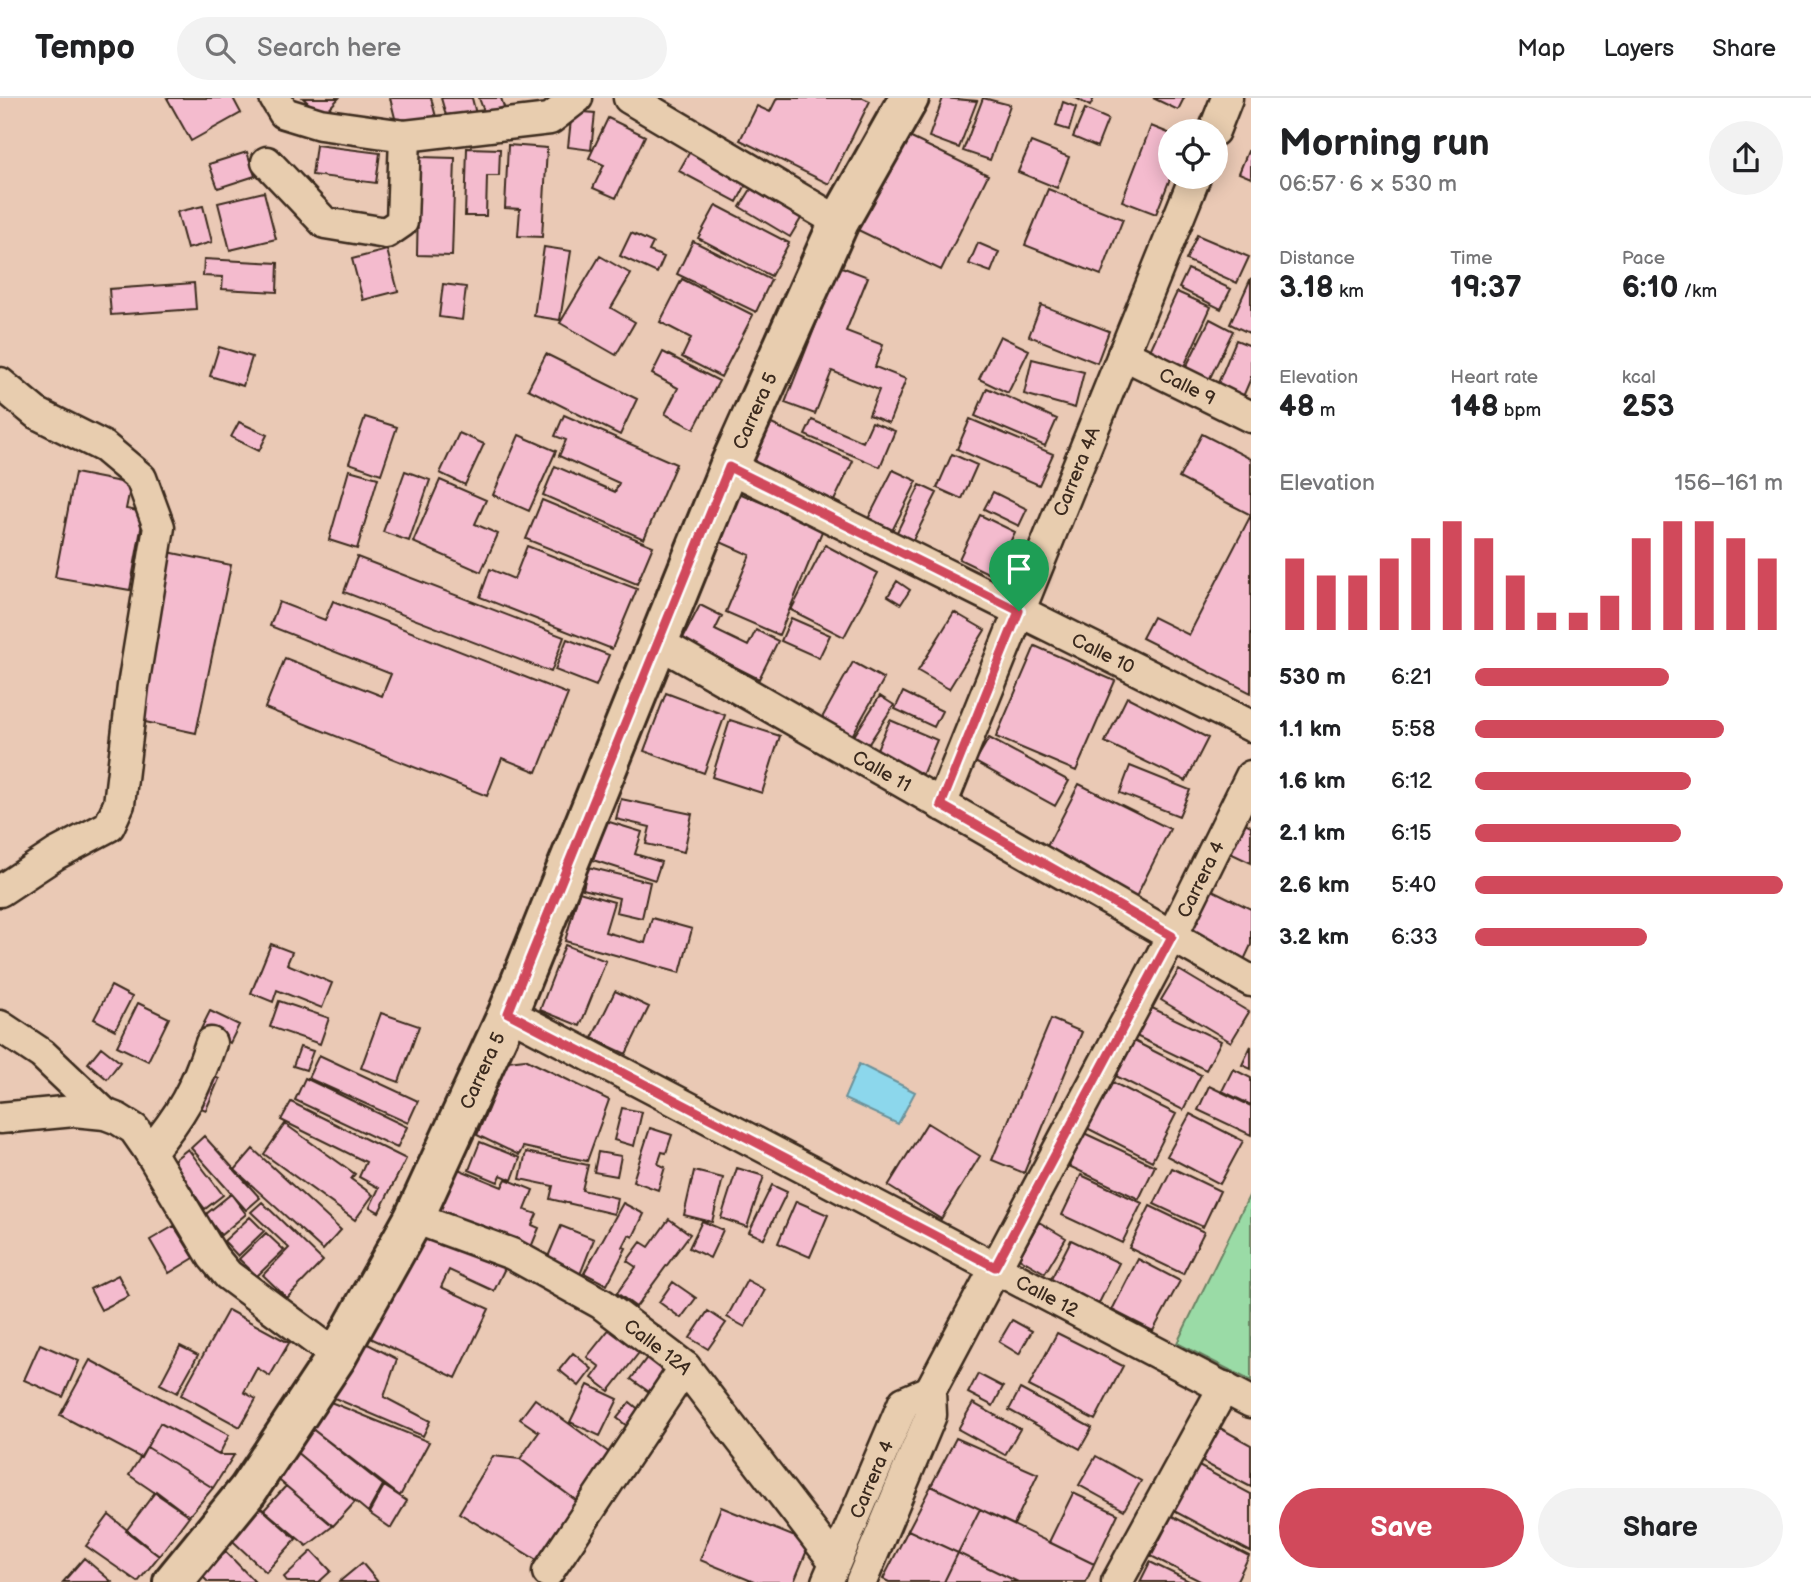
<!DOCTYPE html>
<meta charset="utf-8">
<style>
:root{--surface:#fff;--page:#f2f2f2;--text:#202124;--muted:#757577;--line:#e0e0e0;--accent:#d1495b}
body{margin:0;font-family:"Balsamiq Sans",sans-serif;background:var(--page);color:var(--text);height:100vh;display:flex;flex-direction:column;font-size:26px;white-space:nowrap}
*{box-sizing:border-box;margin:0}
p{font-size:23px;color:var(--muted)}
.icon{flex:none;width:38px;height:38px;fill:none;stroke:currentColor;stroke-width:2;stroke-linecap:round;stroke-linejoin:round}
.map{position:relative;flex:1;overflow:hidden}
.panel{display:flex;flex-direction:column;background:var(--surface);width:560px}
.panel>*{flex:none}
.controls{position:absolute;left:1158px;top:21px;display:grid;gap:14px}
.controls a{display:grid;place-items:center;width:70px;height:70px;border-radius:50%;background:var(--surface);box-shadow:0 4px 18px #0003;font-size:35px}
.pin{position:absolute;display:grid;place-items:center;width:60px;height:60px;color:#fff;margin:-72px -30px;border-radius:50% 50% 50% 0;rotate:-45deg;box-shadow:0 0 7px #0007}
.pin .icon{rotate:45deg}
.round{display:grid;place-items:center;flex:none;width:74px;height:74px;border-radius:37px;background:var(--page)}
.headline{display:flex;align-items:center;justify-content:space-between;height:119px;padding:0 28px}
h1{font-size:38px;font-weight:800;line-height:52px}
.metrics{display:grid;grid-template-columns:repeat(3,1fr);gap:10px;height:119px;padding:7px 28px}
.metrics div{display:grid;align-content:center}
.metrics b{font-size:30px;font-weight:800}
.metrics small{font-size:19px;font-weight:400}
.metrics p{font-size:19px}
.chart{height:196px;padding:14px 28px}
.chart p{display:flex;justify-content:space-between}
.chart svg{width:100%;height:126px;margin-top:7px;stroke:var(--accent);stroke-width:6}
.action{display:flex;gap:14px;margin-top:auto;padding:14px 28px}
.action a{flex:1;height:80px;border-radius:42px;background:var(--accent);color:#fff;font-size:28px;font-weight:800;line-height:80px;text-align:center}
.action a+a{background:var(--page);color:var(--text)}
ul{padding:0 28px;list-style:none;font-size:23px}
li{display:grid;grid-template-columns:112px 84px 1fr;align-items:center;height:52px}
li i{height:18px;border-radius:9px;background:var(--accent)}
header{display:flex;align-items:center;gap:42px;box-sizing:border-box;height:98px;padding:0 35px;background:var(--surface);border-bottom:2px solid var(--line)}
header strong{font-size:33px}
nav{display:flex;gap:38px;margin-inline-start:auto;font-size:24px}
.search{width:490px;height:63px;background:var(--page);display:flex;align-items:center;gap:18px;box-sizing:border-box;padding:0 24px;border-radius:38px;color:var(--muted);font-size:26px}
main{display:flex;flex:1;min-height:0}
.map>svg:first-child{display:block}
.green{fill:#9adba6;stroke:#6a8262;stroke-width:2}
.water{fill:#8cd7ec;stroke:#6c929a;stroke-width:2}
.building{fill:#f4bbce;stroke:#3b2a1e;stroke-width:2}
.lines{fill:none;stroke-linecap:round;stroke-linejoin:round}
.minor-casing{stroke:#3b2a1e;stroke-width:35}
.major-casing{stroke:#3b2a1e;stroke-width:44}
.minor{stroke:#e8cdaf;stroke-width:30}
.major{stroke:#e8cdaf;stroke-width:38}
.route-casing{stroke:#fff;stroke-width:14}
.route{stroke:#d1495b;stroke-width:9}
.labels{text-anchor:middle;stroke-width:7;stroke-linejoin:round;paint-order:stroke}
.street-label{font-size:19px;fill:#3b2a1e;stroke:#e8cdaf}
</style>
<header>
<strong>Tempo</strong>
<div class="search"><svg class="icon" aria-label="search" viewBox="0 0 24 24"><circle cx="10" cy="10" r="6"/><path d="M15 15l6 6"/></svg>Search here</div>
<nav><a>Map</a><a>Layers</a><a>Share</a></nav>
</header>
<main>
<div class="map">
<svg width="1251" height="1484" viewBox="0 0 1251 1484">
<rect width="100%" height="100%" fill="#eac9b5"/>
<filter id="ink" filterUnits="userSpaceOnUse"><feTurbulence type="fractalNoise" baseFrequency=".0143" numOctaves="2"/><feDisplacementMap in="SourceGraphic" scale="14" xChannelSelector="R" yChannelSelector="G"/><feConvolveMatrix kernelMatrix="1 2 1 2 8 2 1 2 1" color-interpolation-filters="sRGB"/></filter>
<g filter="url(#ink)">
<path class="green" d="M1251 1094V1283L1177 1245Z"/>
<path class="water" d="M859 966 915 994 898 1026 844 1001Z"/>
<path class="building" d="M167 0H233L241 15 191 43Z
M303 0H339L322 18Z
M390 0H431L436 19 397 28Z
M441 0H472L476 16 448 24Z
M479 0H501L504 9 485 16Z
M777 0H863L870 3 829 86 740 42 757 8 770 14Z
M943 0 977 3 959 50 929 39Z
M983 0 1010 7 990 62 963 53Z
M1076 0H1094L1090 8Z
M1153 0H1184L1178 12Z
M1063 4 1076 9 1069 32 1056 28Z
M1085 11 1108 21 1097 49 1073 39Z
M572 13 595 15 591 52 568 49Z
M608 20 645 38 616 100 593 90 604 67 589 60Z
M1151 28 1171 36V78L1156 116 1122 103Z
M903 36 988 77 941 172 856 131Z
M1031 44 1069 59 1057 90 1018 74Z
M316 47 380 55 376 85 312 77Z
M508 47 547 50 542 139 518 138 520 111 505 110Z
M693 48 750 79 737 104 679 73Z
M467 50 500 51 499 78H487L486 118H465Z
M1248 53 1251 54V80L1239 75Z
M247 54 255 78 218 90 209 66Z
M419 59 455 60 452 158 417 157Z
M756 83 806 112 790 139 740 109Z
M1048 91 1123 121 1101 177 1025 147Z
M264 94 276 141 230 152 218 105Z
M716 107 789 145 771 178 698 140Z
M203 108 212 144 187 151 177 114Z
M631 135 653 145 649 153 664 159 657 175 620 158Z
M1197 137 1249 159 1237 185 1186 162Z
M693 143 771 182 756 214 677 176Z
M978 145 999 154 991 174 969 166Z
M544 149 571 153 560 222 534 218Z
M387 152 398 193 363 202 352 161Z
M600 158 631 176 611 210 635 224 616 257 560 225Z
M204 161 278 165 277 194 222 191 223 179 203 178Z
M839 168 868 179 846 233 883 247 875 269 906 281 889 325 869 317 879 292 832 273 815 316 785 305Z
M1188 171 1231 191 1221 211 1179 190Z
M1251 180V236L1230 226Z
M682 181 753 217 721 279 682 259 691 240 660 224Z
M194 185 196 211 111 217 109 191Z
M443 186 466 189 462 222 439 219Z
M1177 194 1211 209 1181 275 1147 259Z
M1041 207 1109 233 1097 265 1029 238Z
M1210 221 1233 233 1208 284 1184 273Z
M1000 238 1029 252 1008 295 979 281Z
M1236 242 1251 248V280L1242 301 1216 290Z
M219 249 252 259 243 288 210 278Z
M663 254 719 283 694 331 665 316 678 290 652 276Z
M546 256 637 301 620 337 528 291Z
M1032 261 1084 274 1075 310 1024 296Z
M987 290 1057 321 1045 348 975 318Z
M564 317 676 366 644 441 543 397 555 368 615 394 619 385 559 358 566 342 555 338Z
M365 319 397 329 381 376 349 365Z
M970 321 1053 356 1039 387 957 351Z
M812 322 863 344 872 324 895 333 880 369 805 337Z
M239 324 267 337 259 353 231 339Z
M767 324 853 363 832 407 747 367Z
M459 335 484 346 465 387 440 375Z
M1202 336 1251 361V595L1142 540 1153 519 1189 537 1251 417 1179 380Z
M519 337 556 353 529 413 493 397Z
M952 356 977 367 962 401 937 390Z
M349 372 378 380 357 451 329 442Z
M893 372 917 383 892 433 868 421Z
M405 373 430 382 409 443 383 434Z
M75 375 131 386 126 411 144 414 130 492 55 479Z
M440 382 486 402 475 426 498 436 481 474 413 444Z
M920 387 937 395 912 444 896 436Z
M993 394 1027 411 1019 428 984 411Z
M739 395 823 431 779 537 726 514 750 457 718 443Z
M542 402 653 448 637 486 526 441Z
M980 417 1015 434 994 478 959 461Z
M825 447 878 475 844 539 791 512Z
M527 448 637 491 612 551 480 499 490 471 514 481Z
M168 454 231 467 196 635 136 622Z
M357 459 564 539 551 574 344 494Z
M897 483 910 492 901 506 888 498Z
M333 503 568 596 537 674 502 660 487 698 265 610 285 560 382 598 391 576 270 528 279 504 325 522Z
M700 507 722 518 715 532 748 548 756 532 778 543 759 581 682 542Z
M954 514 985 532 949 591 918 573Z
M791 520 830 537 819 560 781 543Z
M567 541 609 557 596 588 555 572Z
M1035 548 1115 583 1076 673 996 639Z
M853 564 884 581 849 643 818 627Z
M903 594 942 613 934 629 895 611Z
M666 595 725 617 704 675 644 653Z
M880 598 894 607 866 650 852 641Z
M1127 599 1208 640 1186 683 1105 644Z
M730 622 780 638 762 695 712 679Z
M890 622 937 642 920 682 872 662Z
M989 640 1069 683 1055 708 975 664Z
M1130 668 1190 692 1179 718 1120 695Z
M1079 686 1170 731 1133 805 1041 760Z
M621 701 692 716 684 754 646 746 650 729 616 721Z
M606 723 642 734 635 756 661 764 655 782 593 762Z
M1241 723 1251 728V765L1226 753Z
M588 769 650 784 642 820 616 814 619 800 583 791Z
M1208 790 1251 811V847L1244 862 1187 835Z
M579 794 614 804 605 834 645 845 652 820 692 831 680 875 565 843Z
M271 846 292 854 287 866 332 885 322 910 277 892 273 904 251 895Z
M565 847 606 863 580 928 540 912Z
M1179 872 1249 914 1231 944 1161 902Z
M111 888 132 899 115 932 94 921Z
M615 893 649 909 626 956 592 940Z
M279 903 329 920 320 946 270 929Z
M138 905 169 920 148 963 117 948Z
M1150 909 1221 943 1206 972 1136 938Z
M210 913 239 927 230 945 201 931Z
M381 915 419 928 399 984 361 970Z
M1051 921 1082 934 1024 1075 992 1062Z
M1134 943 1201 977 1183 1012 1116 978Z
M1251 948V971L1242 967Z
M101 949 120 964 107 981 88 965Z
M300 949 313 953 306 972 293 968Z
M319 957 418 1003 408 1025 308 980Z
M525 961 609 1002 587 1063 523 1049 519 1057 477 1037 508 963Z
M1233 971 1251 980V1007L1222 993Z
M206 975 219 981 206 1012 193 1007Z
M305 980 407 1029 397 1050 295 1002Z
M1108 982 1176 1016 1152 1063 1085 1029Z
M1209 988 1251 1008V1037L1198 1012Z
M291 1004 406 1061 379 1114 370 1109 379 1090 359 1079 366 1064 281 1022Z
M622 1010 642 1014 634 1048 614 1042Z
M1190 1016 1243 1043 1220 1086 1167 1058Z
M927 1025 980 1058 941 1121 888 1088Z
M285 1026 355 1076 351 1081 373 1097 355 1122 264 1056Z
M650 1030 672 1037 666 1055 662 1054 658 1066 665 1069 658 1092 633 1083Z
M1084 1035 1155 1068 1139 1101 1069 1068Z
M204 1038 260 1100 246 1112 191 1050Z
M480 1044 520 1060 512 1082 501 1077 498 1084 469 1072Z
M188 1051 223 1097 205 1111 170 1065Z
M253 1051 341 1132 323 1152 235 1072Z
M526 1054 588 1067 582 1092 617 1100 614 1116 550 1101 553 1088 520 1081Z
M598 1054 621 1058 617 1078 594 1074Z
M737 1070 764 1078 747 1129 721 1120Z
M1172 1070 1220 1093 1203 1129 1154 1106Z
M458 1071 502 1089 506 1081 533 1092 525 1112 537 1116 532 1127 539 1130 527 1159 436 1122Z
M694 1073 723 1080 712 1124 684 1117Z
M1081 1077 1142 1105 1122 1145 1062 1117Z
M772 1087 787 1094 764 1141 749 1134Z
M231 1096 246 1116 221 1137 205 1117Z
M796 1103 828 1117 810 1159 778 1145Z
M262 1104 323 1163 287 1200 263 1177 289 1150 251 1114Z
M623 1105 644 1116 633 1139 629 1137 623 1149 626 1150 607 1187 584 1175Z
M1150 1108 1204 1134 1183 1176 1129 1150Z
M250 1119 264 1133 238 1158 224 1143Z
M669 1121 690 1136 636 1209 617 1195 636 1169 627 1163 641 1144 649 1149Z
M702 1123 723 1132 710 1160 689 1150Z
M1039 1124 1066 1140 1045 1175 1019 1160Z
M416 1127 506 1168 494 1193 449 1172 441 1189 489 1211 456 1280 364 1237Z
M174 1128 194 1160 169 1175 150 1142Z
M561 1128 594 1141 579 1179 545 1166Z
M266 1135 284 1152 257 1178 239 1161Z
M1071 1142 1119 1165 1096 1211 1048 1187Z
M1138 1161 1180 1183 1153 1233 1112 1212Z
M118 1177 129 1198 101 1212 90 1191Z
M747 1182 765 1192 745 1229 727 1219Z
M673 1184 696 1200 681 1220 659 1204Z
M228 1212 289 1245 270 1278 257 1270 244 1294 256 1301 240 1329 181 1297Z
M708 1213 726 1225 708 1251 690 1240Z
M1012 1222 1032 1233 1019 1256 999 1244Z
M615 1224 645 1247 609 1293 592 1280 600 1269 587 1259Z
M1057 1235 1123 1268 1095 1322 1029 1288Z
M360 1242 397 1261 384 1299 430 1323 423 1338 332 1299Z
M40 1246 79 1263 63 1299 24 1282Z
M180 1248 198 1257 177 1295 160 1286Z
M655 1249 676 1264 652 1296 631 1281Z
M573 1255 592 1271 579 1288 559 1272Z
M90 1262 229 1337 219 1357 160 1325 141 1360 60 1317Z
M978 1276 1003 1289 993 1308 968 1295Z
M588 1287 618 1301 600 1338 570 1324Z
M1020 1291 1092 1330 1080 1351 1009 1312Z
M535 1301 611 1356 577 1403 520 1361 539 1334 520 1321Z
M328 1303 429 1344 400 1398 311 1330Z
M630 1304 649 1320 637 1336 617 1320Z
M973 1305 1020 1331 1005 1357 958 1331Z
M160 1325 219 1357H234L213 1390 147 1349Z
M1211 1325 1251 1347V1389L1193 1359Z
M311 1330 383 1387 368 1414 295 1353Z
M956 1340 1038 1376 1014 1427 931 1388Z
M147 1349 213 1390 189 1418 129 1377Z
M295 1353 355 1404 333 1428 274 1378Z
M493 1358 520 1361 577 1403 545 1467 459 1415Z
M1096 1358 1141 1383 1124 1412 1079 1387Z
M1195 1366 1251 1396V1454L1174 1413Z
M286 1388 333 1428 307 1448 264 1412Z
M384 1388 407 1403 391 1430 369 1415Z
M931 1388 980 1411 958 1455 908 1432Z
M156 1393 189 1418 159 1458 126 1433Z
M1073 1395 1118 1416 1094 1466 1049 1444Z
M251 1401 296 1441 266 1474 221 1432Z
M721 1409 810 1445 794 1484H754L700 1462Z
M980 1411 1094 1466 1086 1484H1018L958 1455Z
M109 1417 159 1458 138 1484 86 1448Z
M1172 1418 1249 1458 1236 1484H1202L1151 1458Z
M908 1432 958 1455 944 1484H889L883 1481Z
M312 1453 331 1473 319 1484H288L284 1479Z
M226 1454 255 1484H208L201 1477Z
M958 1455 1018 1484H944Z
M84 1460 112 1484H63Z
M1150 1464 1191 1484H1140Z
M362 1465 378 1484H339Z"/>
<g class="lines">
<g class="minor-casing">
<g id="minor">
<path d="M275 0 284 15 320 26 405 38 550 21 577 0"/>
<path d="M629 0 839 124"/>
<path d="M1214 33 1227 0"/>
<path d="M267 64 325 125 386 135 402 124 405 38"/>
<path id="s1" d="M1123 256 1251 319"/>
<path d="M0 285 36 315 104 349 141 380 159 429 133 588 119 706 109 728 56 756 0 793"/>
<path id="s2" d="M729 369 1251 628"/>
<path id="s3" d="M659 545 1251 883"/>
<path id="s4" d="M941 707 1195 79"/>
<path id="s5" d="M508 915 1251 1304"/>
<path d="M0 928 42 956 105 1016"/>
<path d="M0 1020 74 1013 105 1016 118 1021 134 1031 150 1054 213 1159 228 1177 337 1258"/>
<path d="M150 1054C182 1016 195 992 211 945"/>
<path id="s6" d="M414 1120 512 1156 602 1206 685 1269 835 1464"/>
<path d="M548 1474 685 1269"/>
<path id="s7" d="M827 1484 904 1304 930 1293"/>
<path id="s8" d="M861 1484 931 1317 930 1293 1172 838 1251 678"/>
<path d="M1117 1484 1224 1289"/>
</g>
</g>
<g class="major-casing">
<g id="major">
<path id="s9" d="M173 1484 248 1392 337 1258 414 1120 508 915 729 369 839 124 909 0"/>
</g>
</g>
<use href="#minor" class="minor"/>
<use href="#major" class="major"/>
</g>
</g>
<g class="lines" filter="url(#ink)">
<g class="route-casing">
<path id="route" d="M729 369 1019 513 941 707 1172 838 995 1169 508 915Z"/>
</g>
<use href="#route" class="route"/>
</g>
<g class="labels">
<g class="street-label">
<text dy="7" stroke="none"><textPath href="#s1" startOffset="72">Calle 9</textPath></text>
<text dy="7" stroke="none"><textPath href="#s9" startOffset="1314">Carrera 5</textPath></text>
<text dy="7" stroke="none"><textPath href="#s4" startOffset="360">Carrera 4A</textPath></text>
<text dy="7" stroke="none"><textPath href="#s2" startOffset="418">Calle 10</textPath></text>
<text dy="7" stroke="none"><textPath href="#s3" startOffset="257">Calle 11</textPath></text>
<text dy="7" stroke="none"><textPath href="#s8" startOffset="784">Carrera 4</textPath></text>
<text dy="7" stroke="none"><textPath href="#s9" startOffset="600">Carrera 5</textPath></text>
<text dy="7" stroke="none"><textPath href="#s5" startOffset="609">Calle 12</textPath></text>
<text dy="7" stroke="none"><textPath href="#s6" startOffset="278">Calle 12A</textPath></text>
<text dy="7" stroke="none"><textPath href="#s7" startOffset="112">Carrera 4</textPath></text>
</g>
</g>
</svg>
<div class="controls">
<a><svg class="icon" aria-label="locate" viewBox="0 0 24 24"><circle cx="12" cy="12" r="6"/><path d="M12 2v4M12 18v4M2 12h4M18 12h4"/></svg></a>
</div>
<div class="pin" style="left:1019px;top:513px;background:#1e9e55"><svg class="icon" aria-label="arrive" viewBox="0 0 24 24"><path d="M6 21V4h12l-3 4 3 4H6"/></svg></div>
</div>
<section class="panel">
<div class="headline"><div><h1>Morning run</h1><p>06:57 · 6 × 530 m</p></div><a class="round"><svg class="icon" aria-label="share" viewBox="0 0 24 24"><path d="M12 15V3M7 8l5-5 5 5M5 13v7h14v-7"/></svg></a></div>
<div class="metrics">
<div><p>Distance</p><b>3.18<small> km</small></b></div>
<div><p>Time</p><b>19:37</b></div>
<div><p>Pace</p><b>6:10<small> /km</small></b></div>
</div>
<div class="metrics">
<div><p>Elevation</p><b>48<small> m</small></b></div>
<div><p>Heart rate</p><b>148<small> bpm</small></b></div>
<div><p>kcal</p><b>253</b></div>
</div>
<div class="chart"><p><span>Elevation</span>156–161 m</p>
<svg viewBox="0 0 160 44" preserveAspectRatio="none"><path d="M5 44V19M15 44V25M25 44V25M35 44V19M45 44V12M55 44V6M65 44V12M75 44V25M85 44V38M95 44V38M105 44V32M115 44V12M125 44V6M135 44V6M145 44V12M155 44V19"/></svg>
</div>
<ul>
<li><b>530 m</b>6:21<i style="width:63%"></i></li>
<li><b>1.1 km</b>5:58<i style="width:81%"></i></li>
<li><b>1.6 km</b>6:12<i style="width:70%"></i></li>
<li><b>2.1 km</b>6:15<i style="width:67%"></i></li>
<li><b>2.6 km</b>5:40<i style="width:100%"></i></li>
<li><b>3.2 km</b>6:33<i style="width:56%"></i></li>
</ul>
<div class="action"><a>Save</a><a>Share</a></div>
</section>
</main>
